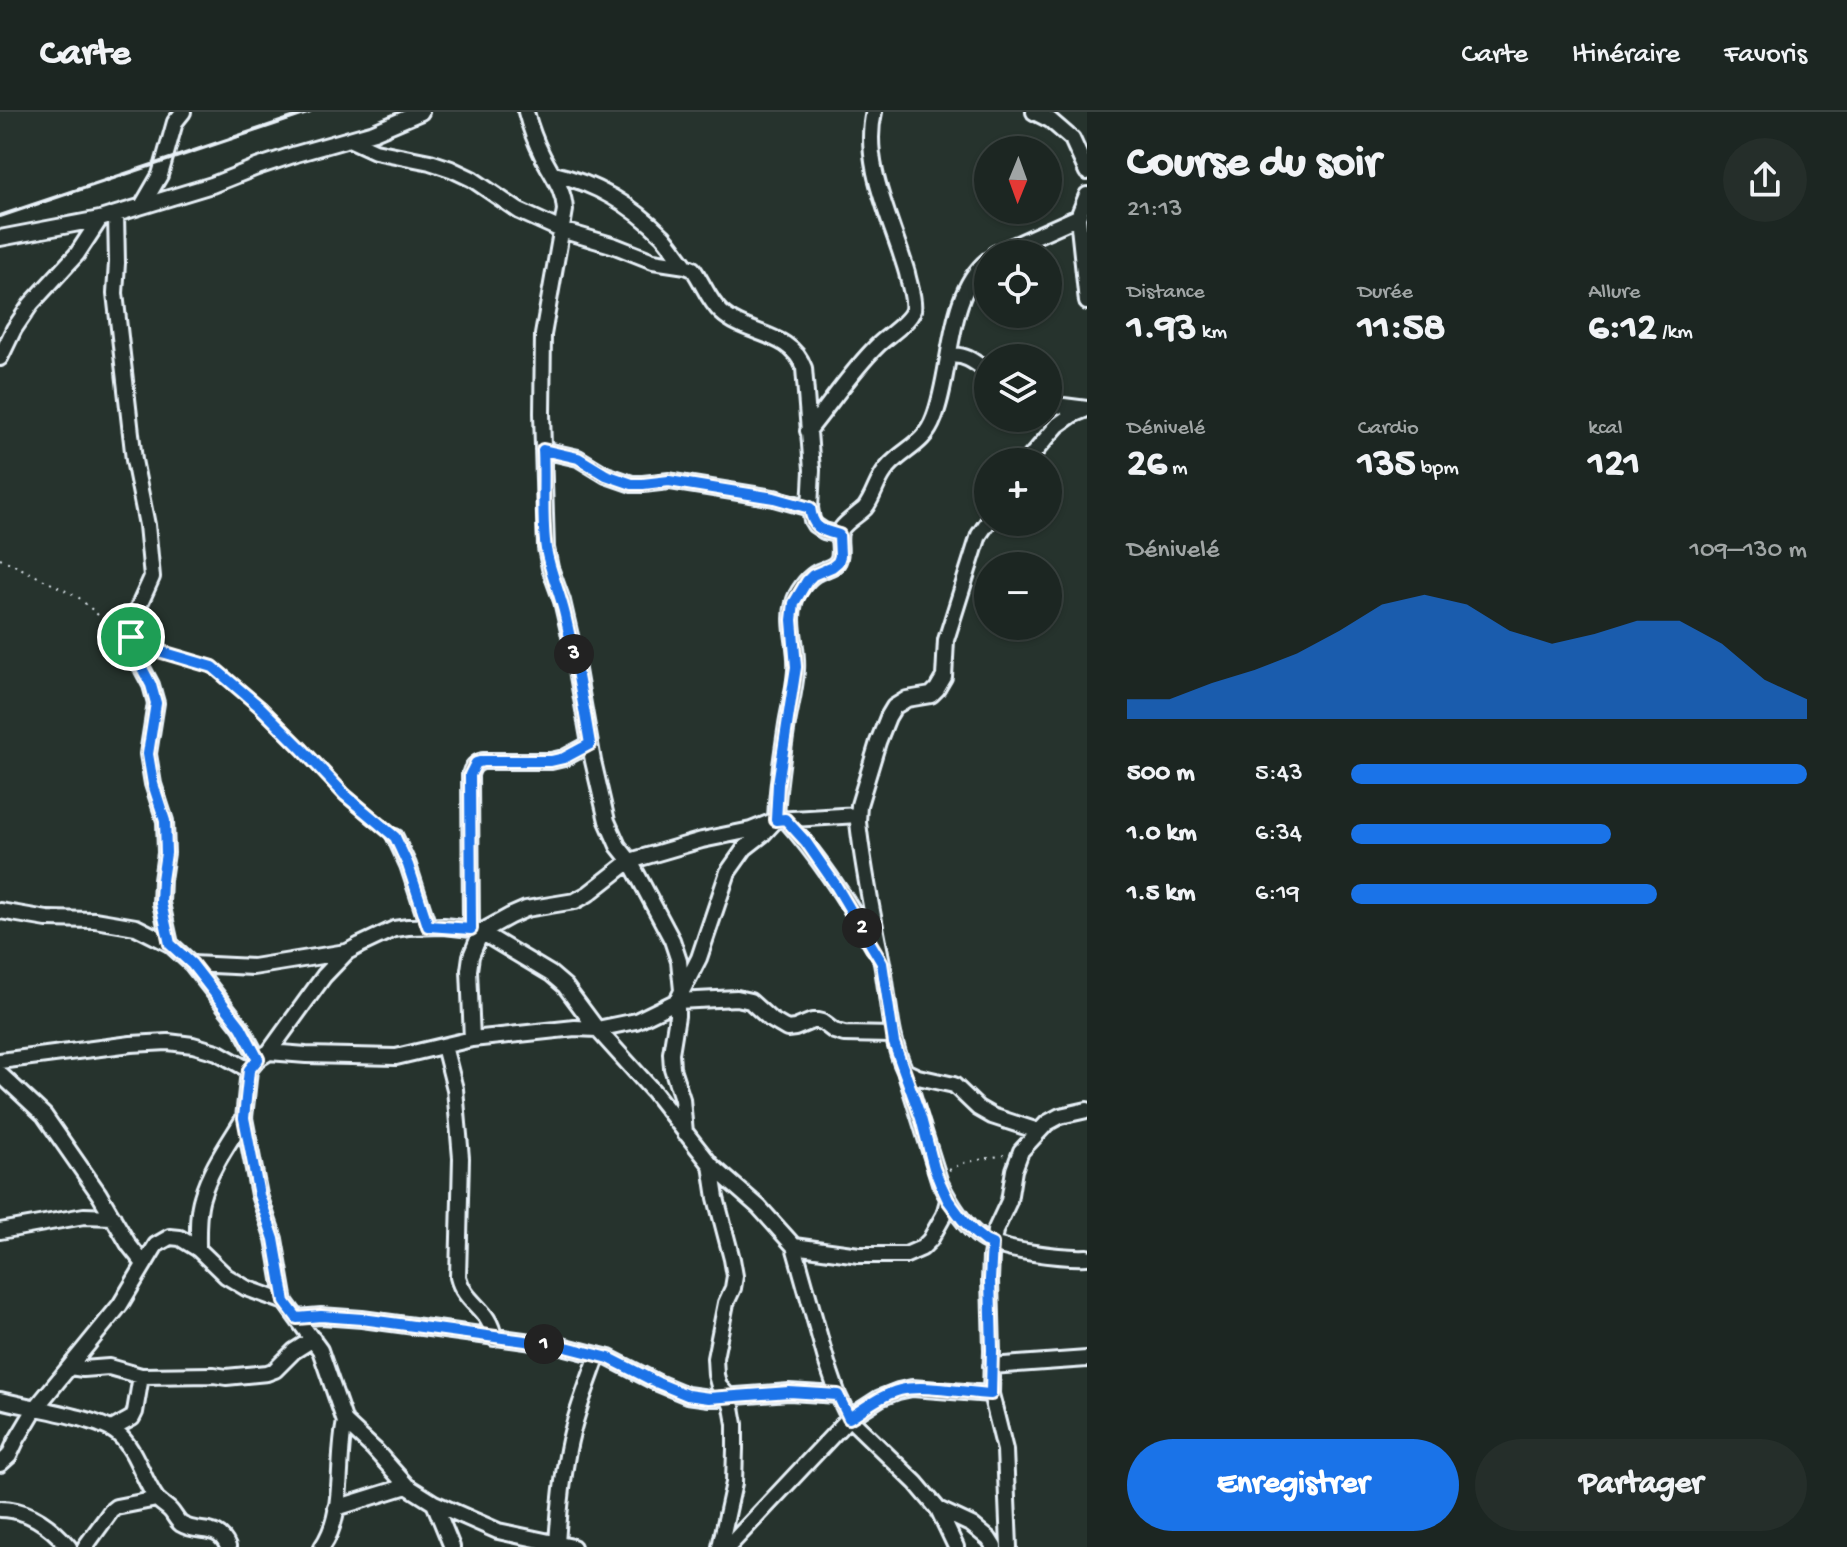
<!DOCTYPE html>
<html lang="fr">
<meta charset="utf-8">
<style>
:root{--surface:#1c2622;--page:#252e2a;--text:#f1f3f6;--muted:#a0a5a5;--line:#3a4340;--accent:#1a73e8}
body{margin:0;font-family:"Gochi Hand",sans-serif;background:var(--page);color:var(--text);height:100vh;display:flex;flex-direction:column;font-size:30px;white-space:nowrap}
*{box-sizing:border-box;margin:0}
p{font-size:26px;color:var(--muted)}
.icon{flex:none;width:44px;height:44px;fill:none;stroke:currentColor;stroke-width:2;stroke-linecap:round;stroke-linejoin:round}
.map{position:relative;flex:1;overflow:hidden}
.sheet{display:flex;flex-direction:column;background:var(--surface);width:760px}
.sheet>*{flex:none}
.needle{width:52px;rotate:181deg}
.buttons{position:absolute;left:974px;top:24px;display:grid;gap:16px}
.buttons a{display:grid;place-items:center;width:88px;height:88px;border-radius:50%;background:var(--surface);box-shadow:0 2px 6px #0004,0 0 0 2px var(--line);font-size:40px}
.pin{position:absolute;display:grid;place-items:center;width:68px;height:68px;color:#fff;margin:-34px;border:4px solid #fff;border-radius:50%;box-shadow:0 2px 8px #0007}
.km{position:absolute;width:40px;height:40px;margin:-20px;border-radius:50%;background:#222;color:#fff;font-size:22px;line-height:40px;text-align:center}
.round{display:grid;place-items:center;flex:none;width:84px;height:84px;border-radius:42px;background:var(--page)}
.headline{display:flex;align-items:center;justify-content:space-between;height:136px;padding:0 40px}
h1{font-size:44px;font-weight:800;line-height:60px}
.stats{display:grid;grid-template-columns:repeat(3,1fr);gap:12px;height:136px;padding:8px 40px}
.stats div{display:grid;align-content:center}
.stats b{font-size:40px;font-weight:800}
.stats small{font-size:22px;font-weight:400}
.stats p{font-size:22px}
.chart{height:224px;padding:16px 40px}
.chart p{display:flex;justify-content:space-between}
.chart svg{width:100%;height:144px;margin-top:8px;fill:var(--accent);opacity:.7}
.action{display:flex;gap:16px;margin-top:auto;padding:16px 40px}
.action a{flex:1;height:92px;border-radius:48px;background:var(--accent);color:#fff;font-size:32px;font-weight:800;line-height:92px;text-align:center}
.action a+a{background:var(--page);color:var(--text)}
ul{padding:0 40px;list-style:none;font-size:26px}
li{display:grid;grid-template-columns:128px 96px 1fr;align-items:center;height:60px}
li i{height:20px;border-radius:10px;background:var(--accent)}
header{display:flex;align-items:center;gap:48px;box-sizing:border-box;height:112px;padding:0 40px;background:var(--surface);border-bottom:2px solid var(--line)}
header strong{font-size:38px}
nav{display:flex;gap:44px;margin-inline-start:auto;font-size:28px}
main{display:flex;flex:1;min-height:0}
.map>svg:first-child{display:block}
.lines{fill:none;stroke-linecap:round;stroke-linejoin:round}
.street-casing{stroke:#e8f1f8;stroke-width:20}
.path{stroke:#e8f1f8;stroke-width:2;stroke-dasharray:2 6;stroke-linecap:butt}
.street{stroke:#26332d;stroke-width:14}
.rail{stroke:#e8f1f8;stroke-width:4}
.route-casing{stroke:#fff;stroke-width:16}
.route{stroke:#1a73e8;stroke-width:10}
</style>
<header>
<strong>Carte</strong>
<nav><a>Carte</a><a>Itinéraire</a><a>Favoris</a></nav>
</header>
<main>
<div class="map">
<svg width="1087" height="1435" viewBox="0 0 1087 1435">
<rect width="100%" height="100%" fill="#26332d"/>
<filter id="ink" filterUnits="userSpaceOnUse"><feTurbulence type="fractalNoise" baseFrequency=".0125" numOctaves="2"/><feDisplacementMap in="SourceGraphic" scale="16" xChannelSelector="R" yChannelSelector="G"/><feConvolveMatrix kernelMatrix="1 2 1 2 8 2 1 2 1" color-interpolation-filters="sRGB"/></filter>
<g filter="url(#ink)">
<g class="lines">
<g class="street-casing">
<path id="street" d="M526 0C530 15 535 29 542 43 551 62 564 76 565 98L543 223 542 301 546 436 550 456 562 489 574 541 593 649 607 709 618 734 630 749 672 828 679 849 682 878
M1034 0 1050 8 1072 27 1087 60
M351 28 375 39 430 50 451 57 472 67 519 99 561 118 615 134 653 149 686 154 693 157C703 171 709 189 721 200 746 224 791 219 804 256L812 358 810 396 812 408 815 413 824 419 839 423
M554 62C595 71 633 94 663 124 671 133 678 144 686 154
M1087 83 1078 105 1087 190
M142 94 160 63 175 10 183 0
M116 102 117 151 115 181 134 348 147 413 152 465 138 496 131 525 134 541 151 573 156 591 148 642 153 672 165 709 166 741 162 768 161 791 170 832
M0 126 100 107 116 102 212 73 257 55 296 42 374 20 421 0
M995 142 1078 105
M949 244C965 241 976 251 988 260
M0 246 14 217 31 192 77 142 100 107
M1048 292 1087 297
M808 319C831 291 852 258 878 233 887 224 910 210 913 198 915 187 909 172 907 161 893 111 861 52 874 0
M543 338 578 346 606 363 632 372H643L669 369 774 386 810 396
M1026 350 1058 313 1072 303 1087 297
M988 410 979 423 946 528 944 565 937 577 931 583 907 587 894 595 888 605 878 630 859 693 858 710C863 757 873 804 882 851 889 887 889 925 905 959L918 965 954 973 978 996 992 1004 1038 1019
M785 707C820 746 849 791 874 836
M395 725 408 753 428 814
M0 799 47 807 95 808 136 815 170 832 192 852 241 915 258 947
M471 817 470 663C472 655 475 651 483 649H551L564 646 590 632
M192 852 253 855 346 840
M472 927 469 858 471 844 481 820 510 804 526 797 575 789 588 782 630 749 702 728 751 718 776 708C777 676 782 644 787 612 790 594 795 576 796 558 798 536 788 512 794 491 796 481 807 467 815 462 824 456 836 457 839 446 842 436 836 425 842 416 848 408 858 403 865 396 875 383 877 366 889 354 905 336 924 333 934 306 953 258 946 182 988 148
M444 934 455 977 461 1046 458 1165C465 1193 490 1196 494 1226
M269 940 324 864 347 840 360 833 394 817 408 815 444 814 471 817 481 820 551 862 565 874 597 917 636 909 677 889 737 886 750 889 770 907 787 917 795 916 812 909H818L822 910 834 919 844 922 892 923
M0 949 131 932 168 930 193 933 217 940 249 958
M905 959 940 1071C950 1091 963 1113 981 1126 999 1139 1064 1146 1087 1145
M0 962 44 1003 99 1082 129 1133 144 1152
M685 1021 682 987 672 956 671 941 677 904V889L699 846 728 760 745 736 763 722 776 708 858 703
M711 1053 716 1086 732 1147 735 1164 733 1176 726 1191 715 1246 716 1263 719 1274 728 1284 732 1295 735 1312V1337L734 1371 720 1435
M0 1119 84 1104 113 1105
M794 1134 827 1251 838 1283 849 1306 916 1371 938 1397 972 1413 989 1427 994 1435
M198 1137C198 1120 197 1101 202 1085 210 1057 229 1031 244 1006
M285 1190 274 1127 259 1083 244 1006 249 958 258 947 269 940 306 943 396 945 472 927 575 916 597 917 653 979 711 1053 759 1095 794 1134 859 1143H906L922 1136 930 1128 944 1103 948 1088
M297 1206 321 1204 362 1207 562 1234 609 1246 658 1271 687 1283 709 1286 789 1280 838 1283
M991 1254 1087 1247
M70 1255 83 1257 109 1255 141 1264 214 1263 226 1265 267 1261 275 1258 294 1239 313 1227
M0 1288C27 1295 100 1306 118 1322 137 1339 142 1366 156 1386 159 1390 166 1394 170 1398 174 1402 176 1408 181 1412 199 1423 218 1411 228 1435
M112 1317 132 1306 135 1300 141 1264
M0 1352 9 1344 16 1329 35 1297 120 1193 156 1133 170 1125 180 1126 198 1137 226 1164 246 1176 285 1190 320 1238 345 1310 374 1337 407 1374 434 1391 498 1419 573 1435
M434 1391 452 1435
M336 1396 407 1374
M0 1397C28 1397 51 1414 69 1435
M938 1397 956 1435
M557 1432C559 1400 562 1369 568 1338 574 1306 587 1274 598 1243
M85 1435 111 1399 116 1395 157 1387
M322 1435C346 1401 336 1350 345 1310
M728 1435 849 1306 880 1286 898 1279 912 1276 991 1282
M1009 1435 1005 1338 991 1282 992 1238 990 1168 991 1144 995 1119 1009 1089 1014 1058 1021 1039 1047 1011 1060 1004 1087 998"/>
</g>
<path class="path" d="M0 446 78 485 107 511 117 517
M147 534 213 555 260 595 302 637 345 683 385 716
M949 1058 963 1051 1004 1043"/>
<use href="#street" class="street"/>
<path class="rail" d="M0 104 310 0"/>
</g>
</g>
<g class="lines" filter="url(#ink)">
<g class="route-casing">
<path id="route" d="M543 338 578 346 606 363 632 372H643L669 369 774 386 810 396C813 417 821 418 839 423L840 444 838 450 832 455 813 463 807 469 794 491 792 508 796 555 778 672 776 708 785 707 806 730 835 772 882 851 894 931 921 1006 934 1056 940 1071 948 1088 962 1107 975 1121 985 1129 992 1132 990 1168 992 1238 991 1282C965 1281 923 1272 900 1278 881 1283 865 1296 849 1306L838 1283 789 1280 709 1286 687 1283 658 1271 609 1246 562 1234 362 1207 321 1204 297 1206 285 1190 274 1127 259 1083 244 1006 249 958 258 947 241 915 192 852 170 832 161 791 162 768 166 741 165 709 153 672 148 642 156 591 151 573 134 541 131 525 152 537 213 555 260 595 302 637 345 683 395 725 408 753 428 814 471 817 470 663 476 651 483 649H551L564 646 590 632C583 589 575 546 565 503 560 481 550 460 546 437 541 405 545 371 543 338Z"/>
</g>
<use href="#route" class="route"/>
</g>
</svg>
<div class="buttons">
<a><svg class="needle" viewBox="-14 -14 28 28"><path d="M0-13l5 13h-10z" fill="#e53935"/><path d="M0 13l5-13h-10z" fill="#a0a5a5"/></svg></a>
<a><svg class="icon" aria-label="locate" viewBox="0 0 24 24"><circle cx="12" cy="12" r="6"/><path d="M12 2v4M12 18v4M2 12h4M18 12h4"/></svg></a>
<a><svg class="icon" aria-label="layers" viewBox="0 0 24 24"><path d="M12 4l9 5-9 5-9-5zM3 14l9 5 9-5"/></svg></a>
<a>+</a>
<a>−</a>
</div>
<div class="pin" style="left:131px;top:525px;background:#1e9e55"><svg class="icon" aria-label="arrive" viewBox="0 0 24 24"><path d="M6 21V4h12l-3 4 3 4H6"/></svg></div>
<b class="km" style="left:544px;top:1232px">1</b>
<b class="km" style="left:862px;top:816px">2</b>
<b class="km" style="left:574px;top:542px">3</b>
</div>
<section class="sheet">
<div class="headline"><div><h1>Course du soir</h1><p>21:13</p></div><a class="round"><svg class="icon" aria-label="share" viewBox="0 0 24 24"><path d="M12 15V3M7 8l5-5 5 5M5 13v7h14v-7"/></svg></a></div>
<div class="stats">
<div><p>Distance</p><b>1.93<small> km</small></b></div>
<div><p>Durée</p><b>11:58</b></div>
<div><p>Allure</p><b>6:12<small> /km</small></b></div>
</div>
<div class="stats">
<div><p>Dénivelé</p><b>26<small> m</small></b></div>
<div><p>Cardio</p><b>135<small> bpm</small></b></div>
<div><p>kcal</p><b>121</b></div>
</div>
<div class="chart"><p><span>Dénivelé</span>109–130 m</p>
<svg viewBox="0 0 160 44" preserveAspectRatio="none"><path d="M0 44V38L10 38L20 33L30 29L40 24L50 17L60 9L70 6L80 9L90 17L100 21L110 18L120 14L130 14L140 21L150 32L160 38V44z"/></svg>
</div>
<ul>
<li><b>500 m</b>5:43<i style="width:100%"></i></li>
<li><b>1.0 km</b>6:34<i style="width:57%"></i></li>
<li><b>1.5 km</b>6:19<i style="width:67%"></i></li>
</ul>
<div class="action"><a>Enregistrer</a><a>Partager</a></div>
</section>
</main>
